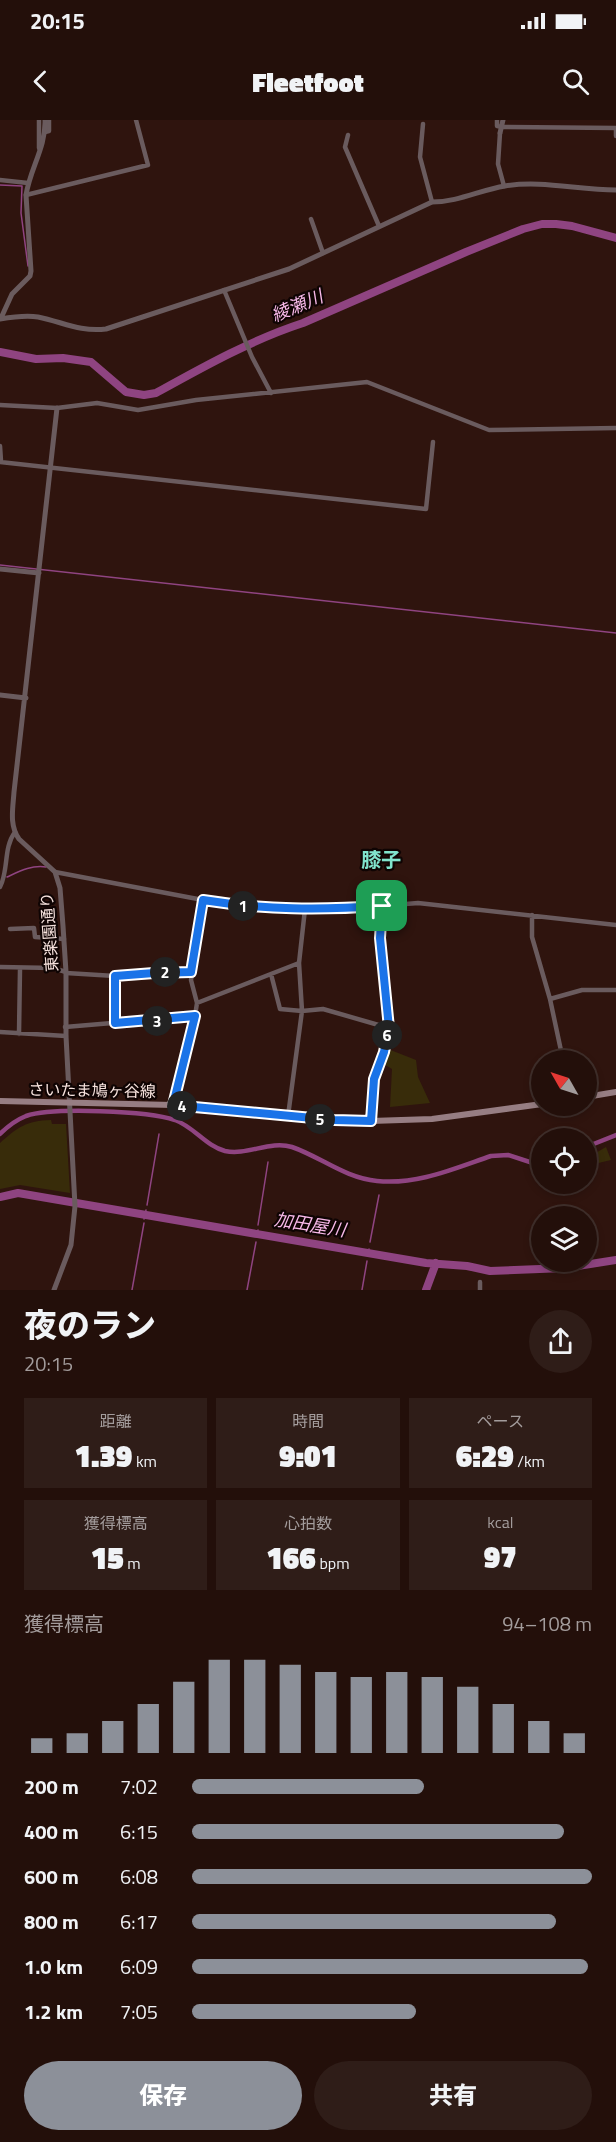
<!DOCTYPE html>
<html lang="ja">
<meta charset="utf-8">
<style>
:root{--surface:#230f0a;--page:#2f1d18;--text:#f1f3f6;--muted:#a39c9c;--line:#402f2b;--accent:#8c9099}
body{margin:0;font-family:"Titillium Web","Noto Sans JP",sans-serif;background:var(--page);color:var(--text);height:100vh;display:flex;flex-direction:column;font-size:22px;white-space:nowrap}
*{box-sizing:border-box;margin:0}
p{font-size:20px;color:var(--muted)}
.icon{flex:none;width:33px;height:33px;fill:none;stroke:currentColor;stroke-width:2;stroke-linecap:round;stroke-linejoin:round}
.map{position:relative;height:1170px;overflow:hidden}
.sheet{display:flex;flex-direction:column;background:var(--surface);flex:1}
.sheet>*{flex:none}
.needle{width:39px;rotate:309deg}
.controls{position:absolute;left:531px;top:930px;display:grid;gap:12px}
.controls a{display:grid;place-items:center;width:66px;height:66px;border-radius:50%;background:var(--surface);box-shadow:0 3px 9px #0003,0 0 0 2px var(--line);font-size:30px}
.pin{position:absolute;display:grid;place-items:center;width:51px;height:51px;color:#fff;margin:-26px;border-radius:12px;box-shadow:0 3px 9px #0006}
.km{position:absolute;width:30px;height:30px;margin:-15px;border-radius:50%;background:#222;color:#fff;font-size:16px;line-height:30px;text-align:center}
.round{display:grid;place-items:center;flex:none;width:63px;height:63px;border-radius:32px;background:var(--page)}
.headline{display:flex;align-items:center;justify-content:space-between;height:102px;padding:0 24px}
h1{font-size:33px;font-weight:800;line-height:45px}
.metrics{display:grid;grid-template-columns:repeat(3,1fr);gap:9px;height:102px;padding:6px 24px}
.metrics div{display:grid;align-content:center;border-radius:0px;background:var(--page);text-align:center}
.metrics b{font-size:30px;font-weight:800}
.metrics small{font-size:16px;font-weight:400}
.metrics p{font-size:16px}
.chart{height:168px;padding:12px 24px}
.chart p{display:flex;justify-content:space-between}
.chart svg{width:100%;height:108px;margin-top:6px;stroke:var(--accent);stroke-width:6}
.cta{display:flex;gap:12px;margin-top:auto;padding:12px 24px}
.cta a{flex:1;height:69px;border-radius:36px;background:var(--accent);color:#fff;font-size:24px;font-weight:800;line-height:69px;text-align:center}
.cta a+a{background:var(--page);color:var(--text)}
ul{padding:0 24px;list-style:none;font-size:20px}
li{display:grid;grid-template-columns:96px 72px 1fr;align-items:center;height:45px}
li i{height:15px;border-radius:8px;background:var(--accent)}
.status{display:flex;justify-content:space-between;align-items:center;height:42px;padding:0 30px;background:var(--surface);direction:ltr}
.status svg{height:16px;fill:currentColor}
header{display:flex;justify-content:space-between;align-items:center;height:78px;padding:0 24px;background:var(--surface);font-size:27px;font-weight:800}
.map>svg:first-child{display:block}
.green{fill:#382c0a}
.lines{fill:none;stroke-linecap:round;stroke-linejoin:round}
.stream{stroke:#8f4481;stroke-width:1.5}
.canal{stroke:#8f4481;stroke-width:4.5}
.river{stroke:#8f4481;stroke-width:8}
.minor{stroke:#6a5b5e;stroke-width:4.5}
.tertiary{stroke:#6a5b5e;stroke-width:5}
.secondary{stroke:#977e83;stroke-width:6}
.route-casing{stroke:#fff;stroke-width:12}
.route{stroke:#1a73e8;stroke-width:8}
.labels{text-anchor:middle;stroke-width:4.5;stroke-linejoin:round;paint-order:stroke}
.street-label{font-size:16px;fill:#f7e3de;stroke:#0f0403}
.water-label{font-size:18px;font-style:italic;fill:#f7b8e8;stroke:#0f0403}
.quarter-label{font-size:20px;font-weight:bold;fill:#81e4cd;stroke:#0f0403}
</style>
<div class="status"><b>20:15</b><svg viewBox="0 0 49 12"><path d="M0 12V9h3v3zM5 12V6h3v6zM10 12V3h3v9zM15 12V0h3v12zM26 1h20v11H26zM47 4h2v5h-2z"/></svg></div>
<header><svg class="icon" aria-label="back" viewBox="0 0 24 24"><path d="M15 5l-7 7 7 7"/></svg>Fleetfoot<svg class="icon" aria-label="search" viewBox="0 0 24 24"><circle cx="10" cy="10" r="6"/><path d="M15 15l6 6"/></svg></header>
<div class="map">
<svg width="616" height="1170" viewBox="0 0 616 1170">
<rect width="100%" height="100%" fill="#2f140e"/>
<path class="green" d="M388 929 416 940 418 957 430 983 390 987 392 949 382 943Z
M51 1000 52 1004H66L70 1073 20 1065 0 1069V1023C18 1007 26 1001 51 1000Z
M606 1027 611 1040 590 1045 587 1038Z"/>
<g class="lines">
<path class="stream" d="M0 65 22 66 21 93 28 146
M0 445 616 513
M7 757C20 751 31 745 46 747
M147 1085 159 1014
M144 1099 146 1090
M258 1105 268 1042
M256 1117 258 1110
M370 1122 379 1075
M368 1136 369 1129
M132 1170 144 1103
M247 1170 256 1122
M362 1170 367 1141"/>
<path class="canal" d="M0 1014C7 1007 16 1000 26 996 53 987 148 991 175 1000 194 1007 206 1026 225 1031 247 1036 270 1020 292 1027 321 1037 345 1058 377 1061 417 1065 453 1049 491 1036L508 1035 542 1046
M586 1027 616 1015"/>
<path class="river" d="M0 232 36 239 63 238 91 242 126 272 144 275 156 273C203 247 251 220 303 203L466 132 523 109 542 104H556L572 106 616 118
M0 1077 18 1073 426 1143 467 1146 490 1151 565 1148 616 1140
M426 1170 436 1143"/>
<path class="minor" d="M39 0V28
M497 0V6L503 7 616 8V16
M423 4 420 37 432 82
M45 12 49 11V0
M500 13 498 44 504 66
M348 15 345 27 379 106
M0 60 28 63
M26 75 148 45 136 0
M311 99 323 133
M224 170 252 237 271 273
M0 285 57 288 97 283 138 290 196 280 367 262 489 310 616 308
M0 326 1 341
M0 342 426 389 433 322
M55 752 203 780 256 788 344 789 418 783 616 805
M0 767C9 750 3 728 15 712
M532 795V817L550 879 563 940
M10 809 34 808 35 817 64 819
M0 847 53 848 66 852
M66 853 115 856 191 852
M271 854 280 889 302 891 323 889 389 908
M115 856V903
M550 879 582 870H616
M197 883 299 843
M65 907 195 896
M0 912 66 916
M19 914 20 849
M173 985 195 896 197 883 191 860 203 780
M288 996 302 891 299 843 305 789
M371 1001 374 959 384 932 389 908 380 818 382 786
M480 1162V1170"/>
<path class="tertiary" d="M500 13 503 0
M1 198 12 174 30 156 31 151 26 75C30 49 46 27 45 0
M0 199C12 197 25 195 38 197 63 202 79 212 106 209L289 149 432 82C458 82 480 70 505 66 542 60 578 70 616 70
M0 449 39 453
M0 575 26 578
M54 1170 71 1125 75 1086 66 916V852L63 806 60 768 55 752 19 719C9 705 13 688 14 672L57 288"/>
<path class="secondary" d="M586 977 616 972
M0 981 173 985 334 1000 371 1001 432 999 542 984"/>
</g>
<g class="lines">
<g class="route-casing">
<path id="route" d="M203 780C265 790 320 790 382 786L380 818 389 908 384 932 374 959 371 1001 334 1000 173 985 195 896 115 903V856L154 853 191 852Z"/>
</g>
<use href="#route" class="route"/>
</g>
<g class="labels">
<g class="street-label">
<text transform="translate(49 812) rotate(-94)" y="6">東楽園通り</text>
<text transform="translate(92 970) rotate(1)" y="6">さいたま鳩ヶ谷線</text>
</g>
<g class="water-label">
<text transform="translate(297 186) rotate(-23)" y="6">綾瀬川</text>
<text transform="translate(310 1105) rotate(9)" y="6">加田屋川</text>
</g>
<g class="quarter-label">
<text x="381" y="747">膝子</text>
</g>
</g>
</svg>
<div class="controls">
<a><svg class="needle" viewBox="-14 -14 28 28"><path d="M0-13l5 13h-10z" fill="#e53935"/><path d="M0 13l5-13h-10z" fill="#a39c9c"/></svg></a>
<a><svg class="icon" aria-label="locate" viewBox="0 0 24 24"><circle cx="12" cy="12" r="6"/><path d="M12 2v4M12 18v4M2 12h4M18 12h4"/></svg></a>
<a><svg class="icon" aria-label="layers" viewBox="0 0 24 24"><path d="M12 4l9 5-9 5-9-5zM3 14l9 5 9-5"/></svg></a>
</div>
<div class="pin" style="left:382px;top:786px;background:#1e9e55"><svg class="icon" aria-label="arrive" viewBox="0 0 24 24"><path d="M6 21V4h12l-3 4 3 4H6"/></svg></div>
<b class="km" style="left:243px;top:786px">1</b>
<b class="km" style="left:165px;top:852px">2</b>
<b class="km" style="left:157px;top:901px">3</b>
<b class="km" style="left:182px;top:986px">4</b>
<b class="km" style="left:320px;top:999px">5</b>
<b class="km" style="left:387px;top:915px">6</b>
</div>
<section class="sheet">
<div class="headline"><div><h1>夜のラン</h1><p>20:15</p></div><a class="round"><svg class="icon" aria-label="share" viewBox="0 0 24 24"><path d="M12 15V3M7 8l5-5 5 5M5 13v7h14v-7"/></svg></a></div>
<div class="metrics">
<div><p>距離</p><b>1.39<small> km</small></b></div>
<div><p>時間</p><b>9:01</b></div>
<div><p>ペース</p><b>6:29<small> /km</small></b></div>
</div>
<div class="metrics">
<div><p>獲得標高</p><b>15<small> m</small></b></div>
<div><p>心拍数</p><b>166<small> bpm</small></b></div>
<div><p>kcal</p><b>97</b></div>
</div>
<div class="chart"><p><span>獲得標高</span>94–108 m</p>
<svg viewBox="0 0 160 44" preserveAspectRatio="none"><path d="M5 44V38M15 44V36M25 44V31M35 44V24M45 44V15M55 44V6M65 44V6M75 44V8M85 44V11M95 44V13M105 44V11M115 44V13M125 44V17M135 44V24M145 44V31M155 44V36"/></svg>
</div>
<ul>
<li><b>200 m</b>7:02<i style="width:58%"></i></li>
<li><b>400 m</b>6:15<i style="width:93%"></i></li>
<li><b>600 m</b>6:08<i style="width:100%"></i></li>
<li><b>800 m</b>6:17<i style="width:91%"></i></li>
<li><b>1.0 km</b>6:09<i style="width:99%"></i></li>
<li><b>1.2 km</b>7:05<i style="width:56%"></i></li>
</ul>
<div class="cta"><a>保存</a><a>共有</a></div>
</section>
